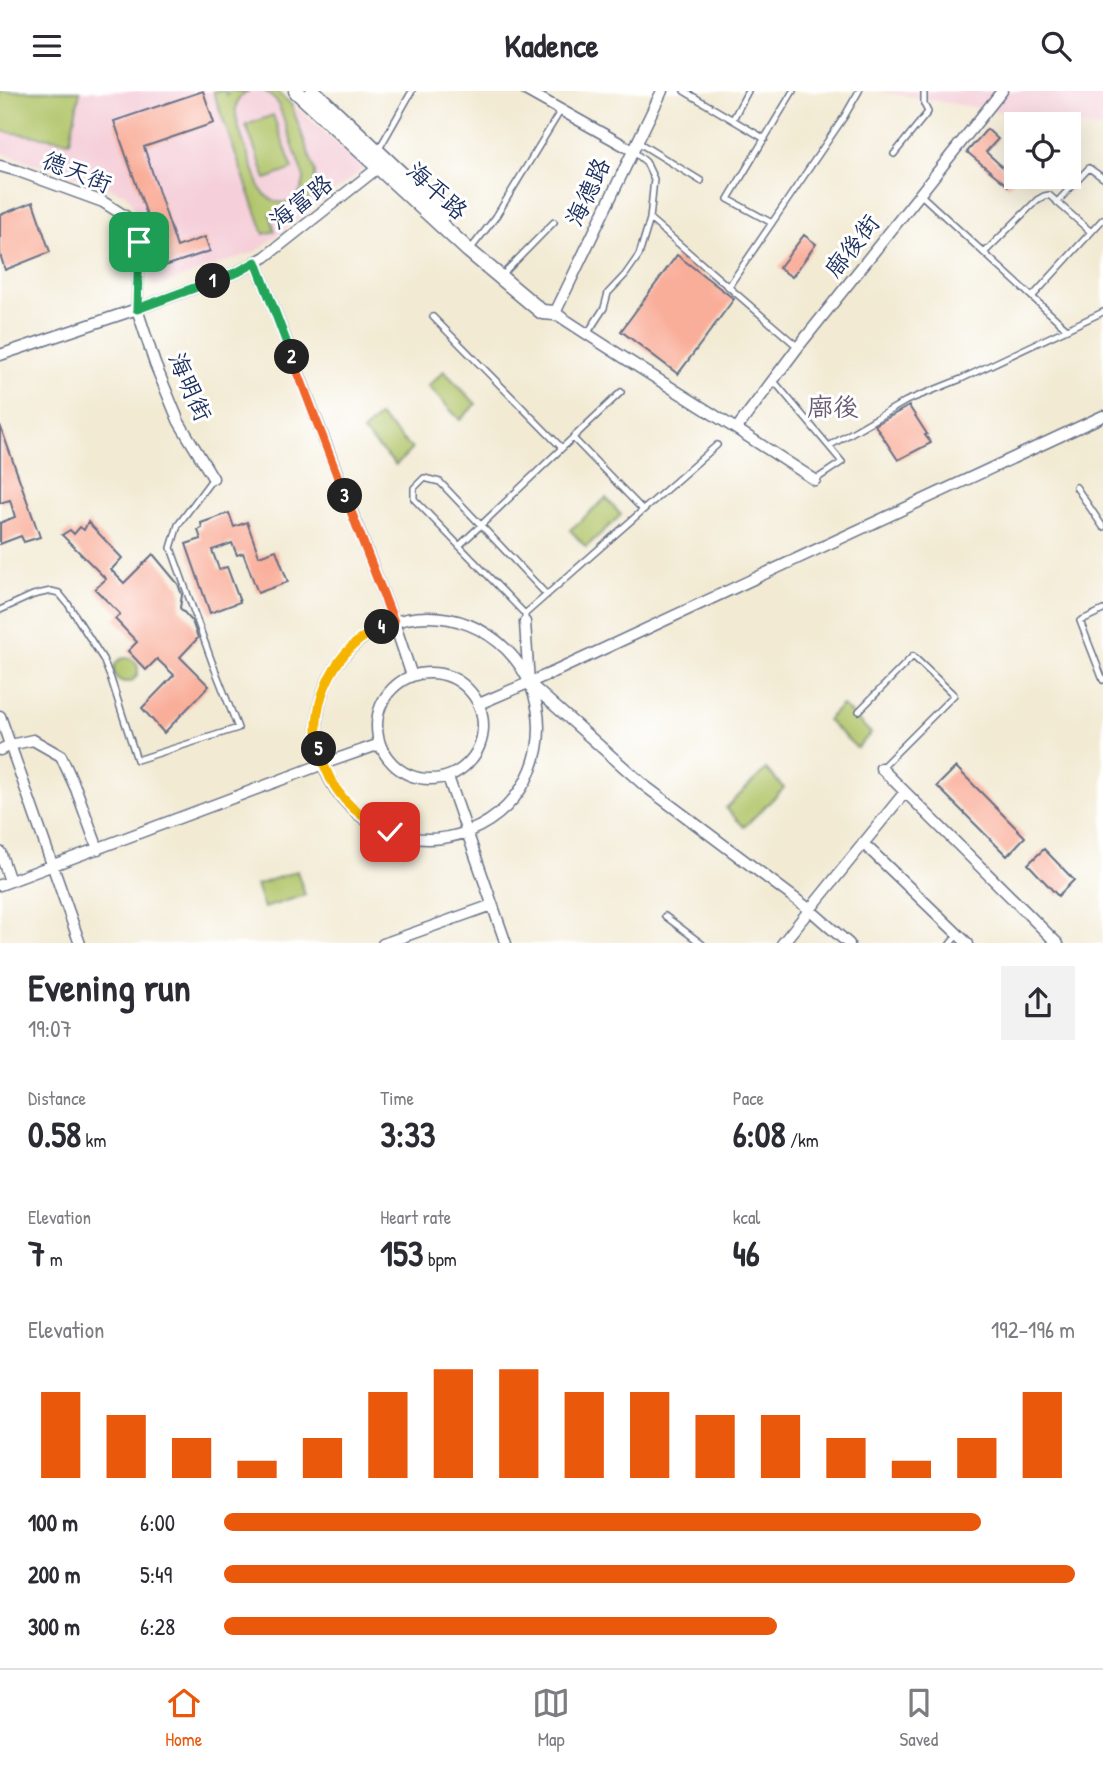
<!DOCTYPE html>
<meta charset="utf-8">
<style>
:root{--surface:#fff;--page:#f2f2f3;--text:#2b2b33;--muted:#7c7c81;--line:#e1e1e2;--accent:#ea580c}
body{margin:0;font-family:"Patrick Hand","LXGW WenKai TC",sans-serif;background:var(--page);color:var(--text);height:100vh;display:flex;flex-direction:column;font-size:26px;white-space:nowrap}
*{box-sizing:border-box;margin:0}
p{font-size:23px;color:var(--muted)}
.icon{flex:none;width:38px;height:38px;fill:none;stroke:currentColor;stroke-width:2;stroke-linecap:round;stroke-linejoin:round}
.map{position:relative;height:852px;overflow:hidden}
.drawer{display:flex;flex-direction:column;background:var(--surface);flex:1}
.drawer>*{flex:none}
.buttons{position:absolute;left:1004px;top:21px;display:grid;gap:14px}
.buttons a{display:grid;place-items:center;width:77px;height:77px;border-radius:0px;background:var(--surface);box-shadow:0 7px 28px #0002;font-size:35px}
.pin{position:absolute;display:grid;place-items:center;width:60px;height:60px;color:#fff;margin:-30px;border-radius:14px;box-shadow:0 4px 10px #0006}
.km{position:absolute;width:35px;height:35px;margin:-18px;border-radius:50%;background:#222;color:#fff;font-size:19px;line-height:35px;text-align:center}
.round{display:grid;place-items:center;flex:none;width:74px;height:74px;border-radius:0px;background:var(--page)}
.headline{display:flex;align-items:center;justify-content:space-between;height:119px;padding:0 28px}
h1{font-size:38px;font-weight:700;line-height:52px}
.metrics{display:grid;grid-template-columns:repeat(3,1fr);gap:10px;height:119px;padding:7px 28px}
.metrics div{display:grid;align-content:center}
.metrics b{font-size:35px;font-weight:700}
.metrics small{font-size:19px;font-weight:400}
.metrics p{font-size:19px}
.chart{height:196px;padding:14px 28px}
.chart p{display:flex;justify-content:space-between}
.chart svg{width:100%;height:126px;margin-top:7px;stroke:var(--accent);stroke-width:6}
ul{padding:0 28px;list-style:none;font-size:23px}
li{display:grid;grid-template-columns:112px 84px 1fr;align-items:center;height:52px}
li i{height:18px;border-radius:9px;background:var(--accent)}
header{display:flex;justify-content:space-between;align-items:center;height:91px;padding:0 28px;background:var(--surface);font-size:32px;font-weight:700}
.tab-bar{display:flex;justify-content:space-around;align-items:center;height:98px;border-top:2px solid var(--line);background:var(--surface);font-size:19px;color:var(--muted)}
.tab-bar a{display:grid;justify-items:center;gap:4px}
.tab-bar .current{color:var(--accent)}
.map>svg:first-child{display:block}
.built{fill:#f5cfd9}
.green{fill:#b0c468;stroke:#667a63;stroke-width:2}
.building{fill:#f9ae9a}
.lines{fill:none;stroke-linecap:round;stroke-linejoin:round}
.lane-casing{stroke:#667087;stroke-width:8}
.street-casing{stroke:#667087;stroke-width:13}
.secondary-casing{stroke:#667087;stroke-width:17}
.lane{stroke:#fff;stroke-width:5}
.street{stroke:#fff;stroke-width:10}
.secondary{stroke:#fff;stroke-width:14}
.split-1-casing{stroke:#fff;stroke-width:14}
.split-2-casing{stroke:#fff;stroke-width:14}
.split-3-casing{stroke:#fff;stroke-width:14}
.split-4-casing{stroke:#fff;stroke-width:14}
.split-5-casing{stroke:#fff;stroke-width:14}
.split-6-casing{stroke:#fff;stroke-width:14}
.split-1{stroke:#22a559;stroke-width:9}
.split-2{stroke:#22a559;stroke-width:9}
.split-3{stroke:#f0652b;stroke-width:9}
.split-4{stroke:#f0652b;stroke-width:9}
.split-5{stroke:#f5b400;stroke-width:9}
.split-6{stroke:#f5b400;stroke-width:9}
.labels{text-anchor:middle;stroke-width:6;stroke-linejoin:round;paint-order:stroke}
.street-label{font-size:24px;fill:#1b2f5e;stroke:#fff}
.neighbourhood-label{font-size:26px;fill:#695b73;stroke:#fff}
</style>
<header><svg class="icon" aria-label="menu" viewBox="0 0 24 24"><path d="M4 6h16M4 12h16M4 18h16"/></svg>Kadence<svg class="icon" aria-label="search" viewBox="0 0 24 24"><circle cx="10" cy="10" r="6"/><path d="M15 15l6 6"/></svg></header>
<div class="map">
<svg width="1103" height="853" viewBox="0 0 1103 853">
<rect width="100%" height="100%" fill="#fff"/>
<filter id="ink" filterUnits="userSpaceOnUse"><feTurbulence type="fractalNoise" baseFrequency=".0143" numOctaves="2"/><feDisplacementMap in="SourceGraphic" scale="14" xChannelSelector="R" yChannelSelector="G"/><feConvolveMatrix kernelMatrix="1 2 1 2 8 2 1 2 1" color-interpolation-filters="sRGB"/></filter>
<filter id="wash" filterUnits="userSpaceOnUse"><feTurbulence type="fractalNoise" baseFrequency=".00686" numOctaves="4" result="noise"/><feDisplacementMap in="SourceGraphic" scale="28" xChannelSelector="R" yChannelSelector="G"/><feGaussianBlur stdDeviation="1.57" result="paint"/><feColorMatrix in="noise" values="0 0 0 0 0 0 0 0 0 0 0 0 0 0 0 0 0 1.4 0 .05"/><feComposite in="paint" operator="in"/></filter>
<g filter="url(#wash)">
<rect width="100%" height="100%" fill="#f2ead3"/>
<path class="built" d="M0 0H278L365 77 257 160 152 197 148 158 132 110 125 103 0 61Z
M877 0H1103V38L1086 35Z"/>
<path class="green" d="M0 0H80L70 50 0 40Z
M213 0H226L227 4 230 0H249C241 4 237 8 236 17 233 31 255 80 260 97 274 120 302 115 304 87L278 12 268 2 264 0H276L291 13 315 80C316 109 300 128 270 123L275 140 264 143Z
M273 24 293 78 266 88 246 34Z
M444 280 476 313 460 329 428 295Z
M379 325 412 358 396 374 363 341Z
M606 407 621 424 586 456 570 439Z
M114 579a12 12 0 1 1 24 0a12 12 0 1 1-24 0Z
M842 614 871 642 857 657 827 629Z
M766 678 784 697 744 736 726 717Z
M297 780 305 804 264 817 256 794Z"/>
<g id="blocks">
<path class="building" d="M203 0 214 32 144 56 177 156 205 146 210 160 165 175 114 30Z
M987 38 998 48 986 61 1007 80 1011 75 1017 80V86L1008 95 967 61Z
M33 111 50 161 5 179 0 163V124Z
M804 144 816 153 792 186 779 177Z
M677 164 734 208 678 283 621 240Z
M909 315 927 343 925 344 931 352 898 369 875 334Z
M0 334 40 446 24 451 21 445 0 453V432L15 426 10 409 0 412Z
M229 422 234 436 247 431 259 465 276 459 288 491 258 502 243 462 237 464 232 452 212 459 219 478 227 476 240 511 210 522 186 453 201 448 198 439 202 437 201 432Z
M88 431 122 467 111 479 124 492 153 463 178 493 182 504 180 517 192 530 198 547 180 566 209 595 164 642 142 617 174 584 157 568 146 579 128 560 137 551 115 528 120 523 95 498 106 488 62 444 70 439 74 443 80 436 84 439Z
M956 676 1025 746 1007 765 937 695Z
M1044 758 1074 789 1058 805 1028 773Z"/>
</g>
</g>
<g filter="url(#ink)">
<use href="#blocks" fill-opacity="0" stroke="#667087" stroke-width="2"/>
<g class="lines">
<g class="lane-casing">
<path id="lane" d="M684 0 765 48
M733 28 748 0
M636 50 701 90
M379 58 412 0
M894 63 928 21 924 13V0
M920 103 1067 238
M1057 111 1089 77 1103 87
M650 128 798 256
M772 132 728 108 793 0
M469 160 495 127 561 19
M984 162 1037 109 1044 105 1049 104 1091 141
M502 187 507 179 554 131
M729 195 844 26 859 0
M1032 206 1103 128
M433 226 562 357
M587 243 604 217 608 202 625 184 639 164 650 128 654 88 646 71 633 60
M774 290 842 371 815 389
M573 347 643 419
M829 355 906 310 961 288 1103 221
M1076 396 1103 436
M459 455 621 301
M0 519 33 504 51 500 59 502 68 513 103 568 111 588 137 669 238 637 212 571 171 457 178 434 213 387
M1103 519 1080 530 1103 589
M525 523 717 354
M525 530V523L414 408V397L424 387 440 391 547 504
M859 620 913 565 954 604 881 677
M665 825 702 853
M950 853 958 843"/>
</g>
<g class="street-casing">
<path id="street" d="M527 0 632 59
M662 0 555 222C641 279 729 332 815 389
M0 75 18 80 103 111 125 125 132 134 139 151 137 218 155 273 179 331 213 387
M256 171 394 531 412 585
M0 264 137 218 238 181 265 166 384 72
M737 337 798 256 1002 0
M317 637a111 111 0 1 1 222 0a111 111 0 1 1-222 0Z
M525 531 529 592 645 695 809 818 849 853
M377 635a53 53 0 1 1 106 0a53 53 0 1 1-106 0Z
M479 613 556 580 1103 325
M0 625 80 853
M0 659 10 654 33 649 61 665 76 698 98 758
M881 677 1058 853
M448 686 506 853
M863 752 968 853
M0 761 10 790
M0 794 323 673 380 653
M383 853 492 814
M782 853 905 701"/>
</g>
<g class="secondary-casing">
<path id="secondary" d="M296 0 469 160 542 221 555 222
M313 0 444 123"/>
</g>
<use href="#lane" class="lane"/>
<use href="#street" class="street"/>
<use href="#secondary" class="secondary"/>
</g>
</g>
<g class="lines" filter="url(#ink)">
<g class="split-1-casing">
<path id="split-1" d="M139 151 137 218 213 190"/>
</g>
<g class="split-2-casing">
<path id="split-2" d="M213 190 238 181 256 171 292 266"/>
</g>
<g class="split-3-casing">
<path id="split-3" d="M292 266 345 405"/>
</g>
<g class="split-4-casing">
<path id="split-4" d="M345 405 394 531 382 536"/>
</g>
<g class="split-5-casing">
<path id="split-5" d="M319 658C309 610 336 555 382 536"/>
</g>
<g class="split-6-casing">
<path id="split-6" d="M319 658C330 700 352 723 390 741"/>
</g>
<use href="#split-1" class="split-1"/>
<use href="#split-2" class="split-2"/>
<use href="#split-3" class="split-3"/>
<use href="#split-4" class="split-4"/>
<use href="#split-5" class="split-5"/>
<use href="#split-6" class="split-6"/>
</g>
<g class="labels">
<g class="street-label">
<text transform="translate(77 81) rotate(22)" y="8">德天街</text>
<text transform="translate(437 100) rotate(42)" y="8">海平路</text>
<text transform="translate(588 101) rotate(-65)" y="8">海德路</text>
<text transform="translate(301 111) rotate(-38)" y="8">海富路</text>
<text transform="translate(852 155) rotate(-52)" y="8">廍後街</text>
<text transform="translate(190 296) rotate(66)" y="8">海明街</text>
</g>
<g class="neighbourhood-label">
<text x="833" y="325">廍後</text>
</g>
</g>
</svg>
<div class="buttons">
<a><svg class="icon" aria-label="locate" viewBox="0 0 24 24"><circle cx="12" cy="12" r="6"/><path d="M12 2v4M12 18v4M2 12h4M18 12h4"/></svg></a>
</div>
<div class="pin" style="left:139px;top:151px;background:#1e9e55"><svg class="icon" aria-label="arrive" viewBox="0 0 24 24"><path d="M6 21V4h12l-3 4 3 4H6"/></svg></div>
<div class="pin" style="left:390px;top:741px;background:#d93025"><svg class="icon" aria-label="check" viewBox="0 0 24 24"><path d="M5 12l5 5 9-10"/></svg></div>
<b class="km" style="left:213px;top:190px">1</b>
<b class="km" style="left:292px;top:266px">2</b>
<b class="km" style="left:345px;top:405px">3</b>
<b class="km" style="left:382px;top:536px">4</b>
<b class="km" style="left:319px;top:658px">5</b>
</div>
<section class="drawer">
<div class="headline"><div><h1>Evening run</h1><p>19:07</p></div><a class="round"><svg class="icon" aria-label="share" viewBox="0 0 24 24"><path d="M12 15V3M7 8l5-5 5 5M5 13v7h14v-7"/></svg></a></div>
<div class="metrics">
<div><p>Distance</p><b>0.58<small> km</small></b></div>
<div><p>Time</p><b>3:33</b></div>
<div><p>Pace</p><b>6:08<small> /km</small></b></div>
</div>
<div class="metrics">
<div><p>Elevation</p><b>7<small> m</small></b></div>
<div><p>Heart rate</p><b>153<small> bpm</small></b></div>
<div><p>kcal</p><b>46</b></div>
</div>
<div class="chart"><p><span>Elevation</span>192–196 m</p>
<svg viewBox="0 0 160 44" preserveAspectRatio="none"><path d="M5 44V14M15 44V22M25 44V30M35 44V38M45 44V30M55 44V14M65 44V6M75 44V6M85 44V14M95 44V14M105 44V22M115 44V22M125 44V30M135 44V38M145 44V30M155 44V14"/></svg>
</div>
<ul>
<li><b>100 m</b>6:00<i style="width:89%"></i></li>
<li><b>200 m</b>5:49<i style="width:100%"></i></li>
<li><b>300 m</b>6:28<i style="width:65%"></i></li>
</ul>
</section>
<nav class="tab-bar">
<a class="current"><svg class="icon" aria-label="home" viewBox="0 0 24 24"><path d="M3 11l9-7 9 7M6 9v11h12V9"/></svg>Home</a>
<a><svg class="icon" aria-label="map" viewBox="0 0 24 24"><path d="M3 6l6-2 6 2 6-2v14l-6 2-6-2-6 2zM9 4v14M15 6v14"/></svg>Map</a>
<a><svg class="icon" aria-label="saved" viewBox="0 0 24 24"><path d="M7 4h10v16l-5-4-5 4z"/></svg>Saved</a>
</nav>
